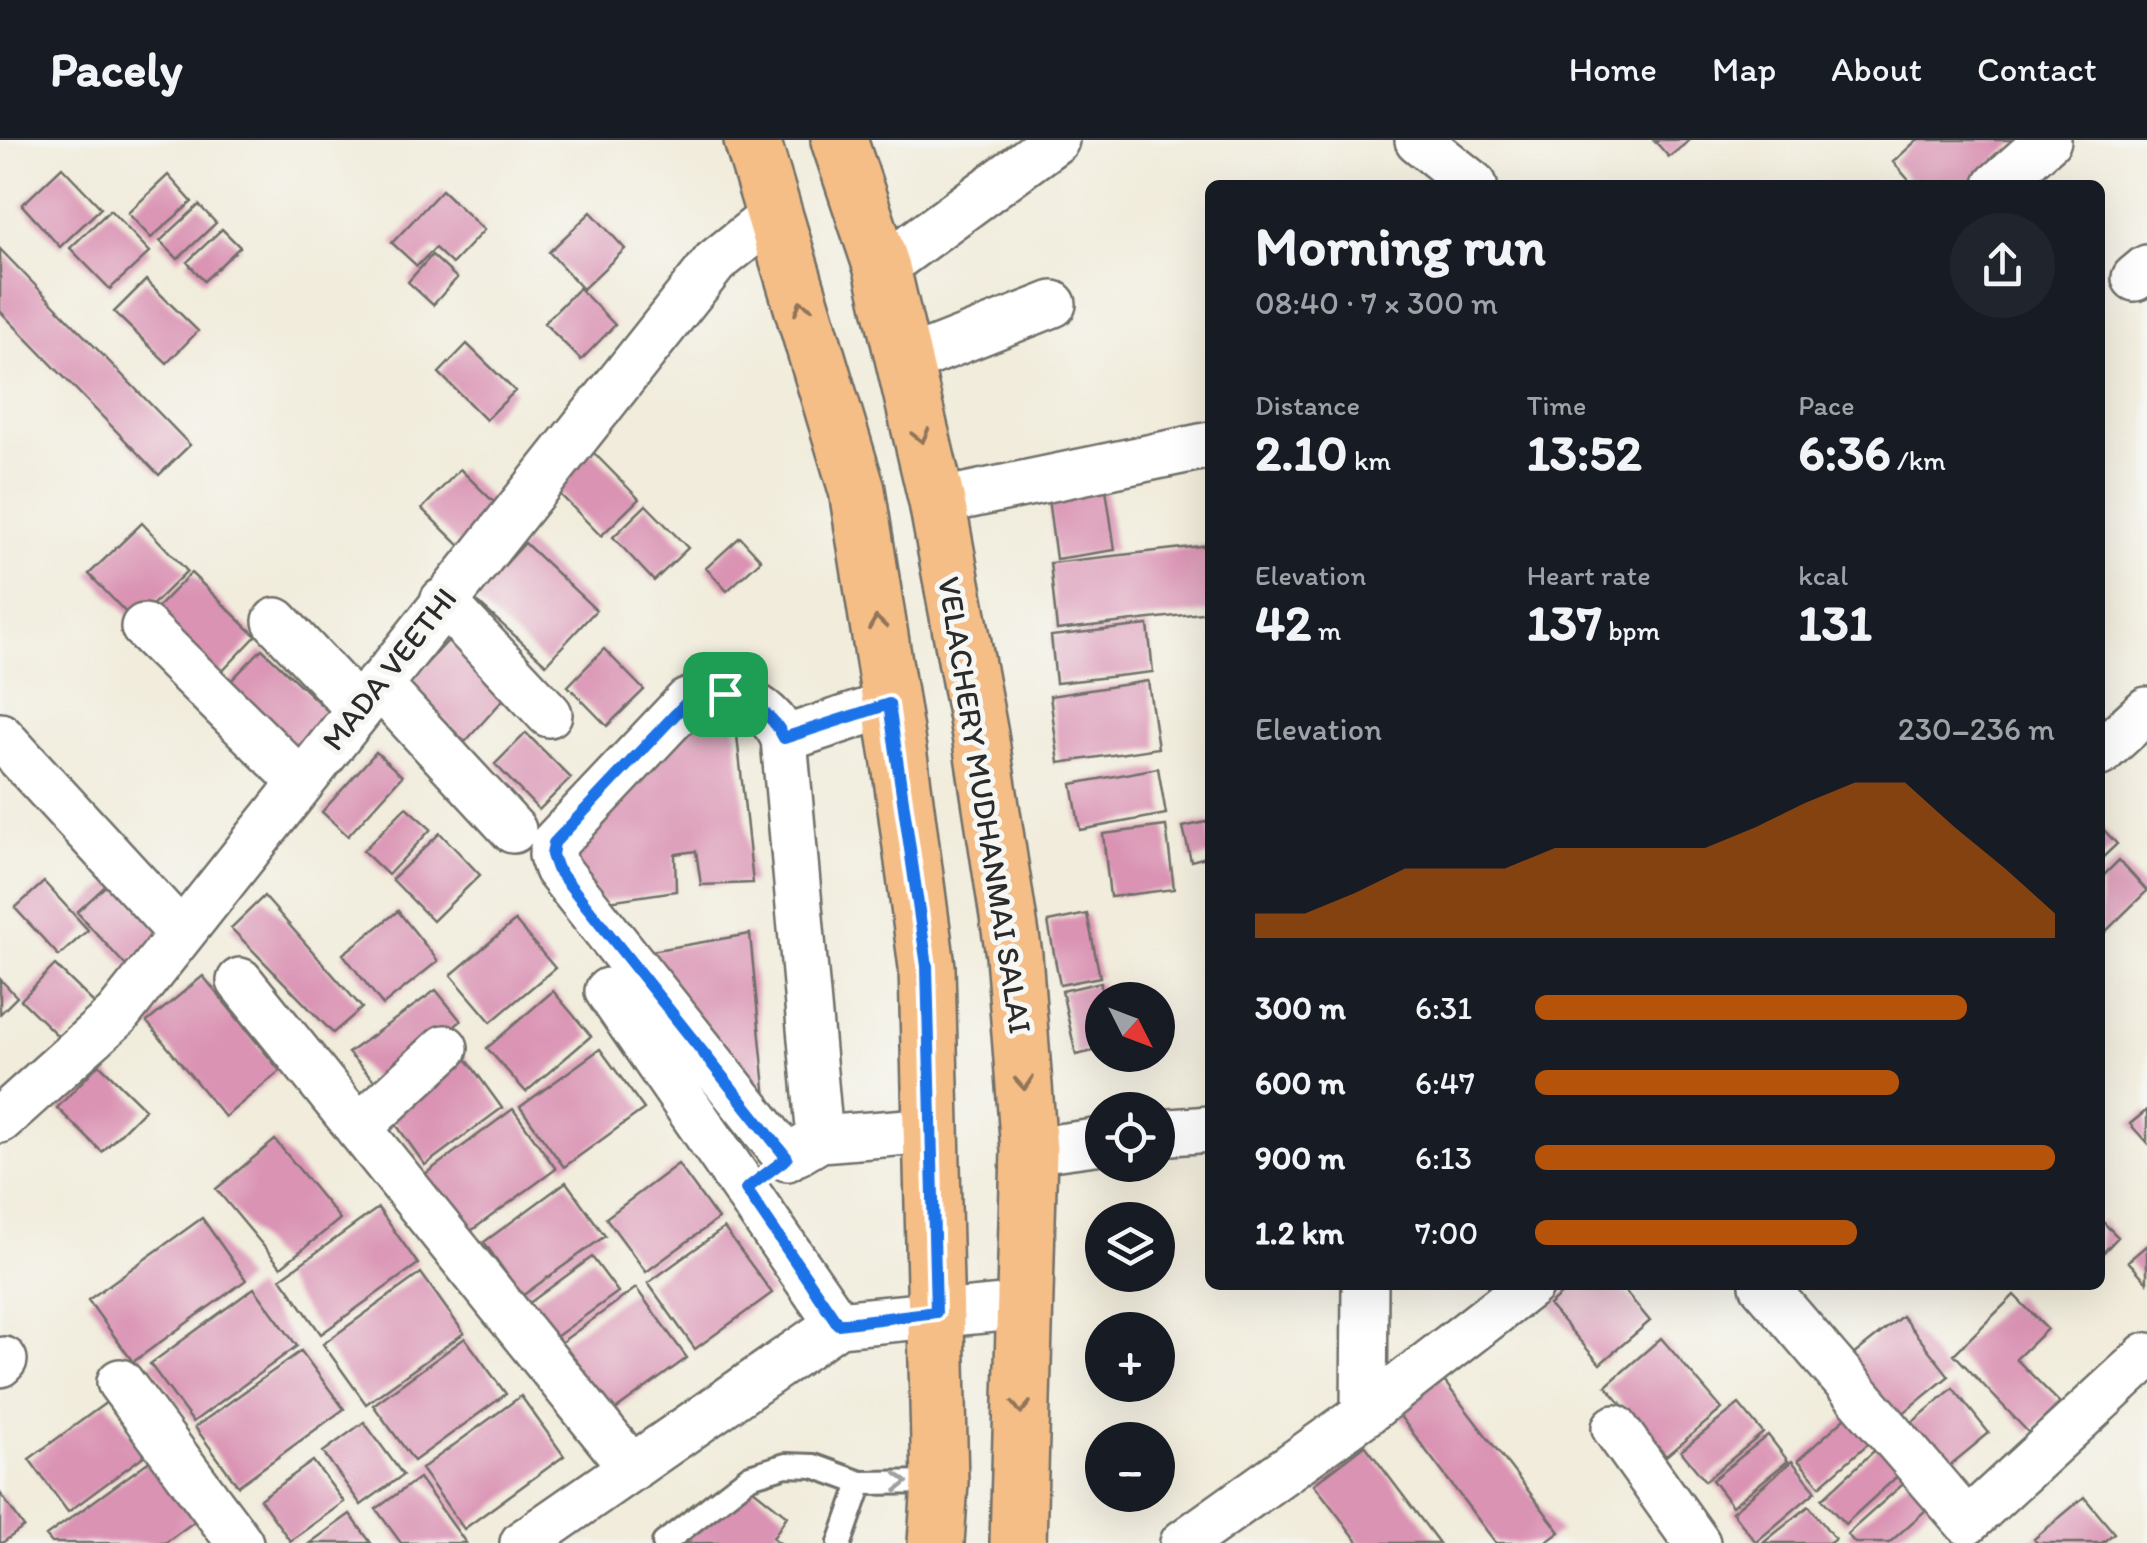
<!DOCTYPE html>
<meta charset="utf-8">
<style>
:root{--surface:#171b24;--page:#20242c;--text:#f1f3f6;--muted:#9ea1a6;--line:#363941;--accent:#b45309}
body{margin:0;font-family:Itim,sans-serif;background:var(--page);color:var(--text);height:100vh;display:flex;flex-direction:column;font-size:38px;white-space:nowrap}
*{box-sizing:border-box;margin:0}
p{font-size:32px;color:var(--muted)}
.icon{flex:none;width:55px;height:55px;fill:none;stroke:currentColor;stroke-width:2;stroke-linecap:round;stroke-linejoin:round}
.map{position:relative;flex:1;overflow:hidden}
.side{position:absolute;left:1205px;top:40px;width:900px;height:1110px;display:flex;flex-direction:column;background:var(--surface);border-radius:15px;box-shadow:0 10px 40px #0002}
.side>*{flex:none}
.needle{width:65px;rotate:132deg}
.fabs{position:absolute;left:1085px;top:842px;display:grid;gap:20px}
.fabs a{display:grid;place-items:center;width:90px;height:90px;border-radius:50%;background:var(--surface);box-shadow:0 10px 40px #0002;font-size:50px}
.pin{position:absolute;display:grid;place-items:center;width:85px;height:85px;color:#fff;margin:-42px;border-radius:20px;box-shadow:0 5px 15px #0006}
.round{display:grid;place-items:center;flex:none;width:105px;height:105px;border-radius:52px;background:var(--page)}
.overview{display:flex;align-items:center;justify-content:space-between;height:170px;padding:0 50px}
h1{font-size:55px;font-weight:800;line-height:75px}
.figures{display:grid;grid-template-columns:repeat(3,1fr);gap:15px;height:170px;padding:10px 50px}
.figures div{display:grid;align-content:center}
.figures b{font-size:50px;font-weight:800}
.figures small{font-size:28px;font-weight:400}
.figures p{font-size:28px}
.chart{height:280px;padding:20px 50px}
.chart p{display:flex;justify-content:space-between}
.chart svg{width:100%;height:180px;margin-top:10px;fill:var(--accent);opacity:.7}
ul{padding:0 50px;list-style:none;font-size:32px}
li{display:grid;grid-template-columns:160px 120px 1fr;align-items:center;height:75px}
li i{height:25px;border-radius:12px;background:var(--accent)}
header{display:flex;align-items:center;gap:60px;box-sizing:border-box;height:140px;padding:0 50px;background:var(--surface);border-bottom:2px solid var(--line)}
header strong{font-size:48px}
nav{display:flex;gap:55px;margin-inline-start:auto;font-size:35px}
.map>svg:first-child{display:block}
.building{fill:#da93b3}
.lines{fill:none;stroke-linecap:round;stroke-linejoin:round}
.service-casing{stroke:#706f69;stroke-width:28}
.minor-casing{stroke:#706f69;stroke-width:50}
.primary-casing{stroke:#706f69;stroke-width:60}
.service{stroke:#fff;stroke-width:22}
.minor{stroke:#fff;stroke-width:45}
.primary{stroke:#f6be87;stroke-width:55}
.oneway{stroke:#907459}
.oneway2{stroke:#a0a0a0}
.route-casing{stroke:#fff;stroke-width:20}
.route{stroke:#1a73e8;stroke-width:12}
.labels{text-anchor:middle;stroke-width:10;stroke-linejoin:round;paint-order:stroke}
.street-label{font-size:32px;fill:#2b2b2b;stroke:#f6f6f2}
</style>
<header>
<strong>Pacely</strong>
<nav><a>Home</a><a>Map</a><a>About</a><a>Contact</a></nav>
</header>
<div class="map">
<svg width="2147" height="1403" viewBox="0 0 2147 1403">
<rect width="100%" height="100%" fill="#f6f6f2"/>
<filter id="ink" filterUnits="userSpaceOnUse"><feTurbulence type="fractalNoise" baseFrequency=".01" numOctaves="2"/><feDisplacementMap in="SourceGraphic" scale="20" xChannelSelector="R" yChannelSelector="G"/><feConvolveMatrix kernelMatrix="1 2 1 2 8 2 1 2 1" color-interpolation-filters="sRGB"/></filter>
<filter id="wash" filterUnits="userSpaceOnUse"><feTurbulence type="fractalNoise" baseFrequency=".0048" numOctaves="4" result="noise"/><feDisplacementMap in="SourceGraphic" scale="40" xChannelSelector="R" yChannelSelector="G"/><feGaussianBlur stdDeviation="2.25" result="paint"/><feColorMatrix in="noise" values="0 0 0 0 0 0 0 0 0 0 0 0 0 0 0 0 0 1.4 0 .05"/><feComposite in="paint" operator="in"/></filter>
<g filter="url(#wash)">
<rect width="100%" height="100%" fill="#f1ecdb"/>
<g id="blocks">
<path class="building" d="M1654 0H1690L1669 17Z
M1917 0H2019L1968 45H1913L1893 22Z
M62 27 101 68 60 107 22 65Z
M168 35 192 62 151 98 128 73Z
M442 50 484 90 452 124 435 108 417 126 392 103Z
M199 65 216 83 178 119 160 101Z
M110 70 150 112 110 149 70 108Z
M591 72 625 109 583 149 549 112Z
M222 89 240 107 204 141 187 122Z
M0 109 190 305 159 335 0 171Z
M432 115 457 138 433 165 408 142Z
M146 140 198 191 167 223 114 172Z
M579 148 615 185 581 220 544 183Z
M467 204 515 251 486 280 439 233Z
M591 310 639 359 601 396 553 347Z
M460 329 503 371 464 410 422 369Z
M1105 342 1115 410 1056 419 1047 351Z
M646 365 688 408 654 441 613 397Z
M142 383 187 431 135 482 89 434Z
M740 397 761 420 727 451 706 428Z
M525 403 596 470 546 524 474 459Z
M1210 405V472L1057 490 1050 423Z
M191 433 256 496 215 539 149 476Z
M1148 485 1153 532 1056 543 1051 496Z
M450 499 509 553 465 602 407 544Z
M262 509 331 574 292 614 224 548Z
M604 509 644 550 607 586 568 546Z
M1148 541 1158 608 1059 623 1050 556Z
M734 568 753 743 701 745 696 711 675 714 676 751 602 762 558 711 700 570Z
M526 593 571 638 539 670 495 624Z
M376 612 402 636 348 696 322 672Z
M1158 628 1166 674 1080 690 1072 644Z
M406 667 431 689 388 735 363 711Z
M1210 681V716L1191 721 1183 687Z
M1166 686 1174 749 1110 757 1103 694Z
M2100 686 2117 704 2100 720Z
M440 693 480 735 433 781 392 739Z
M2119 720 2147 751 2100 797V739Z
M113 739 163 793 126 826 77 772Z
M44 742 88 790 59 816 15 768Z
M264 756 362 868 333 893 231 788Z
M398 771 438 821 383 865 343 814Z
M1087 774 1100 837 1060 845 1048 782Z
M515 781 555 828 491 882 451 835Z
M750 794 766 959 639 813Z
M55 825 97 866 63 901 21 860Z
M203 836 280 931 225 977 147 882Z
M0 839 17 857 0 874Z
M1101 842 1102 909 1076 915 1062 851Z
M436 850 461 881 379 945 348 913Z
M553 851 591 896 526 952 487 908Z
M600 909 644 969 564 1027 520 967Z
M462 913 502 968 425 1025 385 969Z
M99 924 145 969 102 1012 57 968Z
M513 969 556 1029 464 1096 421 1037Z
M2147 970V1003L2130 984Z
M275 1000 340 1079 281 1127 216 1049Z
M678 1024 718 1079 646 1132 606 1078Z
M566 1042 605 1096 522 1156 484 1102Z
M378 1068 418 1124 321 1194 281 1138Z
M202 1078 246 1140 133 1222 88 1160Z
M2100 1079 2118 1097 2100 1116Z
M724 1088 772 1153 695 1209 648 1143Z
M2147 1105V1142L2128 1121Z
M592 1117 618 1152 553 1199 528 1164Z
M421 1133 464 1193 366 1264 323 1204Z
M1572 1145H1620L1650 1181 1600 1224 1549 1165Z
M254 1148 297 1206 193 1282 150 1224Z
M636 1148 687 1218 603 1279 552 1209Z
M2014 1155 2047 1189 2016 1219 2060 1263 2029 1293 1954 1214Z
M1902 1176 1949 1236 1896 1279 1848 1219Z
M465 1198 506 1254 414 1321 373 1265Z
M1661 1198 1722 1269 1666 1316 1606 1246Z
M301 1211 344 1269 238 1346 195 1287Z
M1434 1228 1560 1392 1545 1403H1496L1390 1263Z
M1953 1248 1989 1293 1938 1335 1902 1291Z
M521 1256 564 1316 464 1389 421 1329Z
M107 1262 145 1315 68 1372 29 1319Z
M1739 1264 1763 1293 1705 1341 1681 1311Z
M1855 1269 1878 1295 1820 1346 1798 1320Z
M364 1282 403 1335 361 1365 323 1312Z
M1768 1295 1788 1321 1732 1366 1712 1340Z
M1889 1297 1913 1322 1845 1384 1822 1359Z
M1365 1305 1439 1403H1359L1314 1344Z
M155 1317 199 1378 165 1403H52L46 1396Z
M313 1321 344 1362 290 1401 260 1359Z
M1792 1321 1816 1351 1756 1402 1732 1372Z
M1912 1336 1935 1362 1889 1403H1855L1847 1394Z
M419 1338 466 1403H401L376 1369Z
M748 1345 787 1376 773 1398 780 1403H675Z
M0 1353 24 1387 2 1403H0Z
M2084 1357 2114 1393 2102 1403H2037L2034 1399Z
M1809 1366 1835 1399 1830 1403H1763Z
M350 1374 371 1403H310Z"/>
</g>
</g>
<g filter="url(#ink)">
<use href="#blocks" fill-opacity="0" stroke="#706f69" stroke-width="2.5"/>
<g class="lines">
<g class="service-casing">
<path id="service" d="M664 1403 750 1336 786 1325 814 1326 861 1343 940 1342
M840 1403 861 1343"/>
</g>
<g class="minor-casing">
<path id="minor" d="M1418 0 1474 45
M1997 45 2048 0
M882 128 1056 0
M2135 138 2147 128
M903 223 1053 164
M937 362 1210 305
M443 461 549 574
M276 481 358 568
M144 487 300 641
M378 544 513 690
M0 596 180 792
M784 599C768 561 723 547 687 562L554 703 552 715 557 729 787 1018
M2100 613 2147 570
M240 841 632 1328
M608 851 838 1184
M0 980 117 875 715 122 775 74
M358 988 445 908
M1158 993 1210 989
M820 999 784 599 889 564
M1029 1011 1102 1001
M796 1013 820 999 933 990
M1763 1145 1967 1382 2147 1216
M0 1224 4 1220
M120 1242 240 1403
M1364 1274 1365 1145
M1615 1288 1697 1403
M523 1403 838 1184 1024 1166
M1183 1403 1364 1274 1530 1145"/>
</g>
<g class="primary-casing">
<path id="primary" d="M752 0 857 350 900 623 927 827 940 1342 936 1403
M839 0 882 128 937 362 980 595 1014 815 1029 1011 1018 1403"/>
</g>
<use href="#service" class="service"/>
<use href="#minor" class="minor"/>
<use href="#primary" class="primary"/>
</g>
<defs><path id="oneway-chevron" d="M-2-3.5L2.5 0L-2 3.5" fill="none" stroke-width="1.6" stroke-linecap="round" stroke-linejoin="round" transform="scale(2.5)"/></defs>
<g class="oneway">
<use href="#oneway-chevron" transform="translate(802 167) rotate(-107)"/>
<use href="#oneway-chevron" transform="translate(921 296) rotate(76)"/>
<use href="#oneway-chevron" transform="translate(877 483) rotate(-98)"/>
<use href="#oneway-chevron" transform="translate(1024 943) rotate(86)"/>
<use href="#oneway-chevron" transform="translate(1021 1267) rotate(91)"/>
</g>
<use class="oneway2" href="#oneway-chevron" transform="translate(901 1342) rotate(-1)"/>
</g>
<g class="lines" filter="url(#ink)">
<g class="route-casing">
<path id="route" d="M707 554C738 554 771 569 784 598L889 564 927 826 936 1172 838 1184 746 1049 787 1018 557 729 552 715 554 703 687 562Z"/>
</g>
<use href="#route" class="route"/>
</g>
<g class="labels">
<g class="street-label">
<text transform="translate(389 529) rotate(-52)" y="11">MADA VEETHI</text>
<text transform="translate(985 665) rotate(81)" y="11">VELACHERY MUDHANMAI SALAI</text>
</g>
</g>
</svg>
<div class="fabs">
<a><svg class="needle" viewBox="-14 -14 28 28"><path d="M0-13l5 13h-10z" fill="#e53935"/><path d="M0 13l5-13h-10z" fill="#9ea1a6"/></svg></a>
<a><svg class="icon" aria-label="locate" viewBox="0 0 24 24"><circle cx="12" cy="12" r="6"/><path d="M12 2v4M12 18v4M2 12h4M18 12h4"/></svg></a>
<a><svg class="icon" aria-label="layers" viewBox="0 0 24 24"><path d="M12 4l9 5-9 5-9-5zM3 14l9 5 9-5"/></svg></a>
<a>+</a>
<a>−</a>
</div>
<div class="pin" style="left:725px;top:554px;background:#1e9e55"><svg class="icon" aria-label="arrive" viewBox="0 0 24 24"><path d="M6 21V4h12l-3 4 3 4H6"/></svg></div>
<section class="side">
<div class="overview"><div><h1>Morning run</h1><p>08:40 · 7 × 300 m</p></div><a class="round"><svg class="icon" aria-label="share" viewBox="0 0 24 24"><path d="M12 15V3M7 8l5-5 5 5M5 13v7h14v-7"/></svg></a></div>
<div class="figures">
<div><p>Distance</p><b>2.10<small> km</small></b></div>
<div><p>Time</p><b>13:52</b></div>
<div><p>Pace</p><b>6:36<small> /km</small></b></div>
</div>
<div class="figures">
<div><p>Elevation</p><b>42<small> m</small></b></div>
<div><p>Heart rate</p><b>137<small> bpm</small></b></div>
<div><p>kcal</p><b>131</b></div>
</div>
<div class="chart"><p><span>Elevation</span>230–236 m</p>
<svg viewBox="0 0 160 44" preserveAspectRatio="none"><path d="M0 44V38L10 38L20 33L30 27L40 27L50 27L60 22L70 22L80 22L90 22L100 17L110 11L120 6L130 6L140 17L150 27L160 38V44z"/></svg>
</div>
<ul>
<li><b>300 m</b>6:31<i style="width:83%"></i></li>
<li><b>600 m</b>6:47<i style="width:70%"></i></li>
<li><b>900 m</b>6:13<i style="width:100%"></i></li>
<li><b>1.2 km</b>7:00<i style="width:62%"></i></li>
</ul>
</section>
</div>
